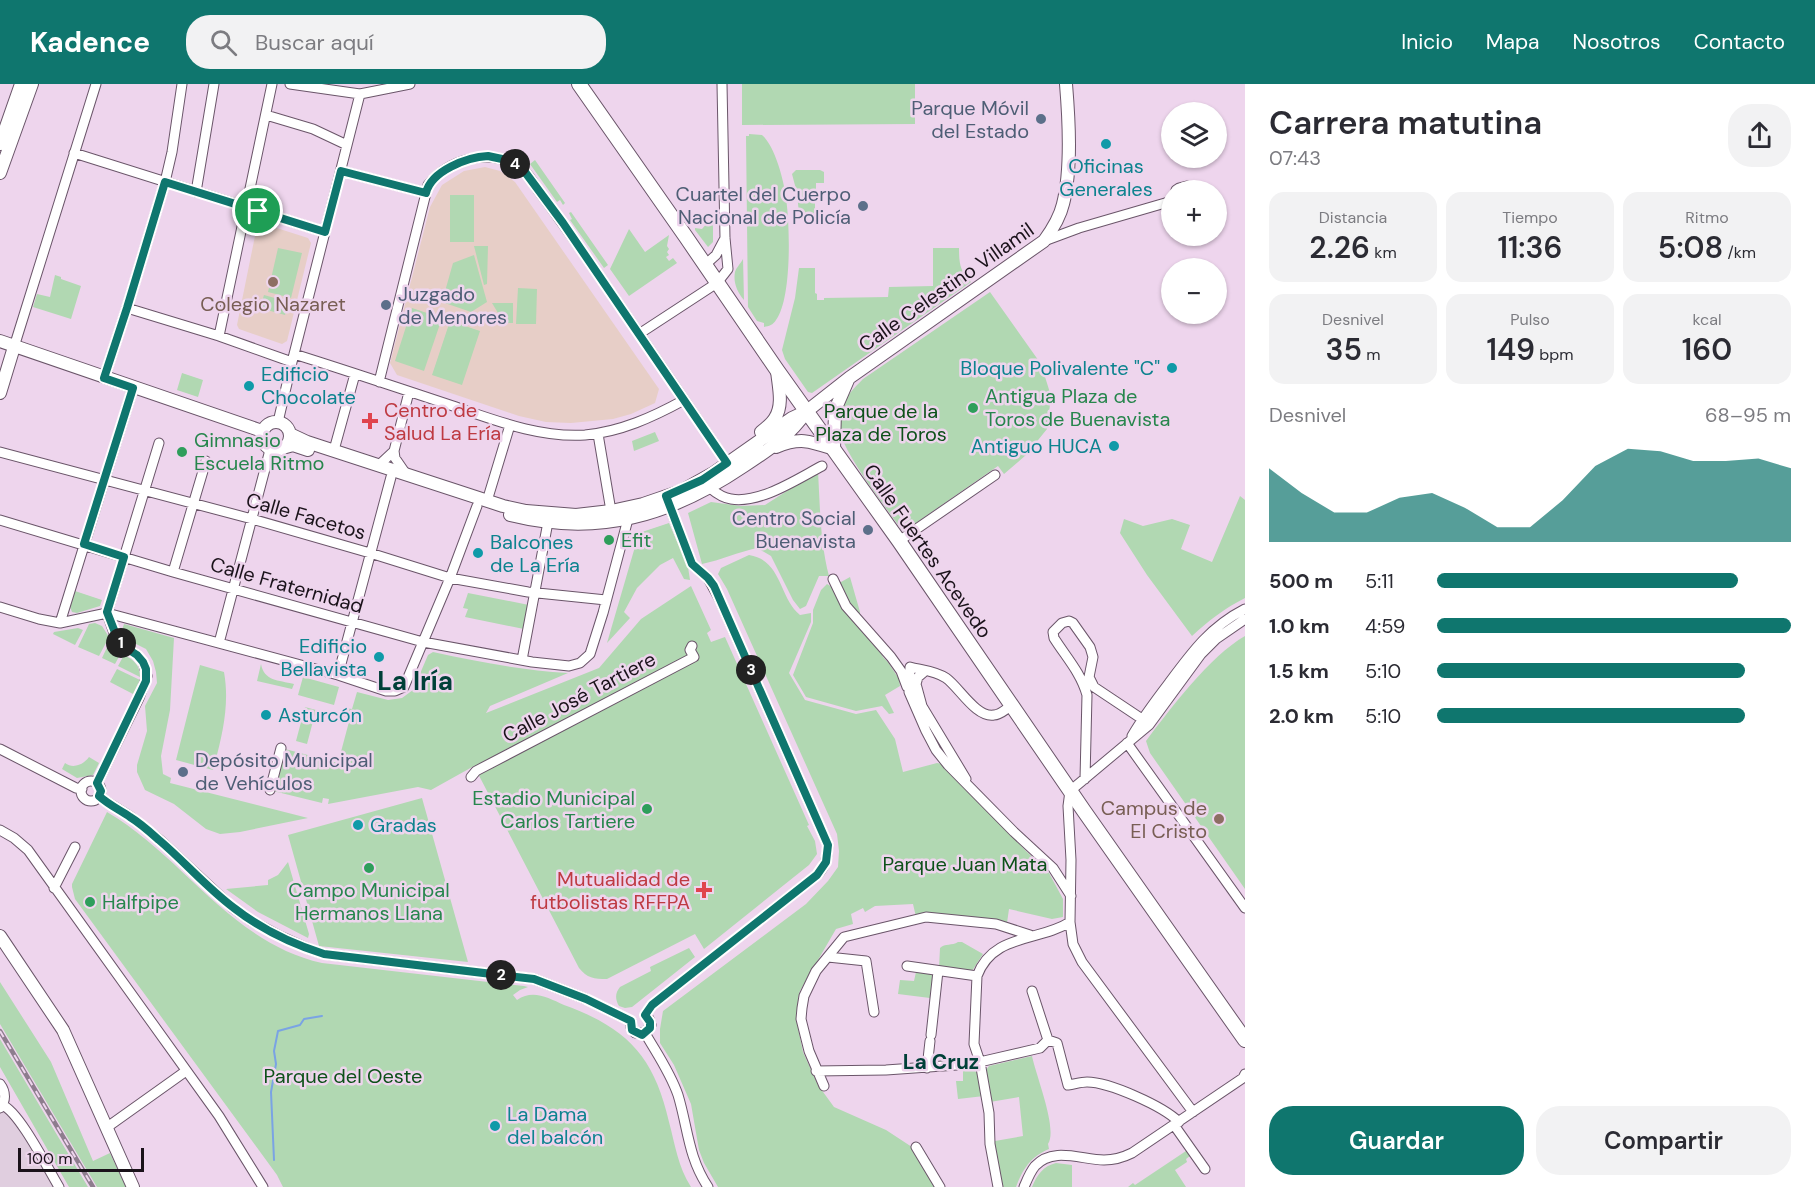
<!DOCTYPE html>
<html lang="es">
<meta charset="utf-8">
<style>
:root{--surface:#fff;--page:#f2f2f3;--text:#2b2b33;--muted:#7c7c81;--accent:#0f766e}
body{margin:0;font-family:"DM Sans",sans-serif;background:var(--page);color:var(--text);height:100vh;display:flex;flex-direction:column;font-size:22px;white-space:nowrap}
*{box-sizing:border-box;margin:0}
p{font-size:20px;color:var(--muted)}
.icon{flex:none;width:33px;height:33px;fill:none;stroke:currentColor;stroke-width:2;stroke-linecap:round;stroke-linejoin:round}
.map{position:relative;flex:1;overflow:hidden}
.panel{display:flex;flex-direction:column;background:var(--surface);width:570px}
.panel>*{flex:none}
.buttons{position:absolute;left:1161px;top:18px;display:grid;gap:12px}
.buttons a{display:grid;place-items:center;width:66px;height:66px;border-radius:50%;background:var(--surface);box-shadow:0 2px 4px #0004;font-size:30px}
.scale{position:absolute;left:18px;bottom:15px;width:126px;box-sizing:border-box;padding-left:6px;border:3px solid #1a121a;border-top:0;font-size:16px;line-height:21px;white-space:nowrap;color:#1a121a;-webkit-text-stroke:4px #eed5ed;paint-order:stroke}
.pin{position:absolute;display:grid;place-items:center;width:51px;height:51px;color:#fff;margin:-26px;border:3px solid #fff;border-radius:50%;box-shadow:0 2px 6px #0007}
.km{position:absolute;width:30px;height:30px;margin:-15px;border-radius:50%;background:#222;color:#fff;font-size:16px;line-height:30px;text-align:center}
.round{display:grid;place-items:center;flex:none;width:63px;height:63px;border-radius:24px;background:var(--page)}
.summary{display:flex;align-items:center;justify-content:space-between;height:102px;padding:0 24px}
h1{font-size:33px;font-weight:600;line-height:45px}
.metrics{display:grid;grid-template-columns:repeat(3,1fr);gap:9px;height:102px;padding:6px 24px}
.metrics div{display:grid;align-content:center;border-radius:15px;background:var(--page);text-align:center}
.metrics b{font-size:30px;font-weight:600}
.metrics small{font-size:16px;font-weight:400}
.metrics p{font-size:16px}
.chart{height:168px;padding:12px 24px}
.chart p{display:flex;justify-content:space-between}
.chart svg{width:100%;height:108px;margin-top:6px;fill:var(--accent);opacity:.7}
.button{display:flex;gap:12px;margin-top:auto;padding:12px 24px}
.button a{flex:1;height:69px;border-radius:24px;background:var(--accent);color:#fff;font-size:24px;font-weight:600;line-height:69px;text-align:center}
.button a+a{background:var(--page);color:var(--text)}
ul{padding:0 24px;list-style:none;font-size:20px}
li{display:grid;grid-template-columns:96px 72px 1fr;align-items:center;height:45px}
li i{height:15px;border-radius:8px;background:var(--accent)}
header{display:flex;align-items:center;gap:36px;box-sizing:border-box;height:84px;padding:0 30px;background:var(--accent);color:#fff}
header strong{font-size:28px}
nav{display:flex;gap:33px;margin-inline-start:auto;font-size:21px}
.search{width:420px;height:54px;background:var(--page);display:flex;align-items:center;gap:15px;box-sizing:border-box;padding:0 21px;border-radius:24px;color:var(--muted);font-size:22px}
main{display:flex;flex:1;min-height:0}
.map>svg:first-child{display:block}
.commercial{fill:#e0cedf}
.education{fill:#e7cec7}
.green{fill:#b1d8b2}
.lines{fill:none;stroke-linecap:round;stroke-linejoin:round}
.stream{stroke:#7aa3e4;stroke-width:2}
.minor-casing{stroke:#6a5569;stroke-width:11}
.major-casing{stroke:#6a5569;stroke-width:14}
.highway-casing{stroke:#6a5569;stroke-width:16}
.minor{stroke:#fff;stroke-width:9}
.major{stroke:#fff;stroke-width:12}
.highway{stroke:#fff;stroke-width:14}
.rail-casing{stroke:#8e7d8e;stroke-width:4.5}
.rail{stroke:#eed5ed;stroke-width:2;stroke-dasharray:7;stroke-linecap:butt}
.route-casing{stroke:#fff;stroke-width:12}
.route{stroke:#0f766e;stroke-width:8}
.service-dot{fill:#5c6f8a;stroke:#eed5ed;stroke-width:2}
.culture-dot{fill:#0f9aa8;stroke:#eed5ed;stroke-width:2}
.education-dot{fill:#8d6e63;stroke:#eed5ed;stroke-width:2}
.leisure-dot{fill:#2e9e5b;stroke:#eed5ed;stroke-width:2}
.health-dot{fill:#e0444e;stroke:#eed5ed;stroke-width:2}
.labels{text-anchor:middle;stroke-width:5;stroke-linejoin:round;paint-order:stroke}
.service-label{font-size:20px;fill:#4e5e75;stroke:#eed5ed;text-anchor:end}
.culture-label{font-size:20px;fill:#0d838f;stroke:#eed5ed;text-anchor:start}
.street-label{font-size:20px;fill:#1a121a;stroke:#eed5ed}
.education-label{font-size:20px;fill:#785e54;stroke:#eed5ed}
.leisure-label{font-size:20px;fill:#27864d;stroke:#eed5ed;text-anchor:start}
.health-label{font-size:20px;fill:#be3a42;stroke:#eed5ed;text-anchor:start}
.park-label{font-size:20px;fill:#0d5119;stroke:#eed5ed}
.neighbourhood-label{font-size:21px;font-weight:bold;fill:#004038;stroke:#eed5ed}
.district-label{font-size:26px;font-weight:bold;fill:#004038;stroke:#eed5ed}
</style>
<header>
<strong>Kadence</strong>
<div class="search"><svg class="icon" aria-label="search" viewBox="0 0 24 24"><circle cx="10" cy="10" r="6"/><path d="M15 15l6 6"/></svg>Buscar aquí</div>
<nav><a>Inicio</a><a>Mapa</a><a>Nosotros</a><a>Contacto</a></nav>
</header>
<main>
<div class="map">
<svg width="1245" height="1103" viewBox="0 0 1245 1103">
<rect width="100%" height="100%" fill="#eed5ed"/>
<path class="commercial" d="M7 1023 59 1103H0V1024Z"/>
<path class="education" d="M485 83 500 87 515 98 659 305 655 319 631 330 613 335 571 339 546 338 519 332 397 291 390 279 430 123 442 101 464 87Z
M261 139 308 154 311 159 287 257 282 260 239 245 237 241 257 142Z"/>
<path class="green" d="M742 0H915V40L742 41Z
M749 50 762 51C775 62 784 97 786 114 790 141 792 215 776 236 773 241 769 242 764 243V239L757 237 748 223 746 52H749Z
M535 76 565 119 563 121 560 116 557 118 530 80Z
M796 86H820L824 88V99H816V105H815V130H799L797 109 792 90Z
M450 111H474V158H450Z
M571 128 608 181 604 184 570 136 572 135 569 129Z
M708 138H712L713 143V158L708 163 695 146V144L702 145Z
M629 145 645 168 669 151 667 162 669 165 667 168 669 171 666 173 669 177 673 174 677 179 629 212 610 185Z
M474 162H488L487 200 484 201Z
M278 164 302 169 291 214 268 208Z
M933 164H959C959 179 960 188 971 198L812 309 808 308 785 275 782 266 795 214 799 184H815V209L817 210V216H824V214L888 213 889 203 933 202Z
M474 171 487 218 471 228 442 218 453 179Z
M743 175V174L744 216C737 208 733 198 735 188 736 184 741 179 743 175Z
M55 191 61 193V195L81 202 71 235 33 223 37 210 50 213Z
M518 204 537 205 536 240H516Z
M990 208 1041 280 1051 312 1047 345 1026 371 1004 390 998 382 903 448C883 419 858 389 843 357 839 349 838 334 841 325 845 313 854 304 863 295Z
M264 211 289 218 285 231 260 224Z
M492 219H513V239H504Z
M412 224 442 234 424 287 395 277Z
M450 237 480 247 462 301 432 291Z
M182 289 203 296 198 313 177 306Z
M655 348 659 357 634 367 632 357Z
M818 387C820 422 820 458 829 492H819L806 522 800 525 793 516 771 472 757 464C738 468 721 476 702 480L688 429 711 418 741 422 765 421Z
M1240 412 1245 416V514C1225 524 1208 537 1192 552L1147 491 1120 449 1124 435 1143 442 1172 435 1190 441 1181 465 1212 478Z
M669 439 688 483 690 496 684 495 673 474 660 481 637 504 624 528 630 534 607 559 639 449Z
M749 471C782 476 779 514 800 531L811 529V538L789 589 805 616 856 630 876 626 895 655 903 688 937 679 948 681 1025 766 1049 789 1063 815V833L1052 835 1009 825 1007 839 916 833 913 820 875 822 865 828 863 824 851 830 853 840 836 845 800 907 798 915 797 939 803 968 818 1001 834 1023 886 1046 915 1065 937 1103H718L704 1079 699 1066 691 1020 674 981 660 959V945L663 927 806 820 828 797 838 783 839 767 837 750 727 505 718 490 721 484Z
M850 493 860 528 859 544 879 565 883 573 888 578 899 595 900 602 885 611 894 629 889 630 882 622 856 627 806 613 793 591 813 539V526L821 506 827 500 832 503Z
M691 502 711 546 707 549 711 558 725 553 809 741 807 742 815 757 817 770 809 781 704 865 695 850 607 895C594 895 587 894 579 884L474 682 431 706 418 703 328 720 329 715 323 714 322 719 273 707 285 665 338 679 350 634 343 632 345 624 352 625 357 608 388 616 402 614 413 606 428 571 433 568C479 578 521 586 568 589L490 622 486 629 599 584 641 535Z
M75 507 102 516 100 522 77 529 72 528 70 523Z
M468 509 529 521 524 545 465 533 468 525 463 524Z
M95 539 102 542 109 553 99 572 78 563 89 540Z
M124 540 174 554 170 626 161 672 163 690 171 694 170 699 308 734 240 748 220 750 206 745 174 720 145 706 137 688V681L147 647 145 622 157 599 156 588 153 577 146 565 130 557 122 546Z
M78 544 83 546 75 561 53 550 54 548Z
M1245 552V805L1150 669 1146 657C1170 625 1210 572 1245 552Z
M110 557 121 569 115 580 102 574Z
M124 571C134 576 140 581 140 593L118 582Z
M261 580C264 597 278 596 294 600L292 605 257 597Z
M200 581 224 588C230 621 222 653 213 686L176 676Z
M117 585 140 596 133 610 110 598Z
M303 593 339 603 334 621 298 611Z
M305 623 316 626 307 660 296 657Z
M89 673 99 679 93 691 77 694 62 685 65 679C73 685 83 681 89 673Z
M422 714 468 878 319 862 288 751Z
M107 728C183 772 231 859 322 879L524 902 528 903 520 906 513 911 517 916C533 905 548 914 564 921 627 944 654 972 669 1038 675 1060 678 1083 691 1103H283L277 1091 75 815 72 803V800Z
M288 778 309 850 308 854 258 828 226 805 268 801V796L278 791Z
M958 858H962L983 870 972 887 939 884 940 864C945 859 952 862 958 858Z
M689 864 695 873 632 923 625 924 619 922C615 915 615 909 620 903L651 887 650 883Z
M916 888 933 890 930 914 898 910 900 896 914 897Z
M0 898 51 978 93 1077 110 1069 126 1103H97L0 940Z
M0 955 88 1103H69L0 983Z
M1032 972C1036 992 1058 1045 1048 1060L1049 1065C1030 1073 1023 1085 1016 1103H1004L1001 1101 994 1067 995 1057 1023 1052 1019 1013 990 1018 986 986 989 982Z
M974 986 979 990 984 1012 958 1015 956 997H963V987Z
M1186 1067 1190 1072 1186 1075 1187 1078 1175 1086 1186 1103H1128L1133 1099 1135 1101Z
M1056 1079 1072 1081V1103H1032C1037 1091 1043 1082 1056 1079Z"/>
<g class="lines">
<path class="stream" d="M274 1076 271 1008 276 980 274 967 278 947 300 941 304 935 322 932"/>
<g class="minor-casing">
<path id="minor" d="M290 0 360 10 410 0
M266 31 313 45 347 61
M74 69 325 148
M341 87 426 109
M1176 106 1179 104 1187 102 1195 106
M196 108 214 0
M1044 157 1079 144 1172 117
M705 181 716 171 725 154
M127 224 219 252 292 278
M639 250 717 199 728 185 725 154 722 0
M219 252 272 0
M14 263 96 0
M294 270C345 286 396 303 447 320 492 335 537 354 585 351 620 348 653 333 684 316
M104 294 127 224 165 98 172 68 182 0
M379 298 428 101C449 75 488 64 517 82 527 87 532 97 538 106 552 124 565 143 578 161 628 234 678 306 727 379
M278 338 292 278 360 10
M598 350 611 427
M334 366 355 290
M394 367 395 374 406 390
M0 368 252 435 370 469 450 494 528 508 606 516
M379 381 394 367 409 308
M710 404C716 409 723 414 731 415 760 420 797 395 822 382
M487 417 510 341
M0 436 173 488 423 558 532 578 569 582 580 579 590 570 603 529 628 435
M899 457 995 391
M173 488 206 377
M833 495 846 522 891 573 901 587 907 603
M0 523 39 535 60 539 107 529 338 591 386 607H395L404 603 450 494 477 422
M107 529 159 359
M60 539 133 304
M219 559 270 366
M522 576 548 438
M925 587 918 593 916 600 922 622 966 695
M338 591 391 393
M1011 622C1006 625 1000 631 994 631 976 634 959 603 946 594 936 587 922 586 910 583L909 608 926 647 936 666 948 681 1014 748 1053 784 1071 812
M1132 652C1143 633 1156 616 1169 599 1192 568 1210 543 1245 525
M1127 659 1245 824
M0 665 76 704 82 705
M471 693 476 687 694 573 690 566 692 562
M1085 695 1087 611C1081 589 1066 573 1054 554L1053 548 1062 539 1069 537 1073 539 1090 563 1093 573 1089 593 1094 603 1142 635
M81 707a10 10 0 1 1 20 0a10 10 0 1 1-20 0Z
M97 699 139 614 147 592 143 578 137 571 123 562 115 552 107 529
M270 706 281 664
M99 713 131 733 160 756 233 824 252 837 280 852 309 865 324 870 534 895 586 915 631 937
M0 746 14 754 28 766 219 1032 263 1103
M54 804 75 763
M1070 838 1073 860 1082 878 1193 1028
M828 873 866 877 874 928
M907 882 977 892
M645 931 652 921 817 791C826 782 827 774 828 761L720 516 708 494 692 480 668 418
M631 937V943L635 949H645
M645 949C657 970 670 988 678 1011 688 1044 688 1073 708 1103
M645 949 651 941 649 935 645 931
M931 951 938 887
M1048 956 1057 959 1068 1001C1075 1000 1081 998 1087 998 1109 998 1163 1022 1179 1038
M927 984 930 957
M816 987 886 986 971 980 1040 964 1048 956 1032 907
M0 1000C6 1008 6 1017 0 1024
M824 1002 809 967 801 935 802 924 804 912 816 887 844 853 926 833 996 840 1030 851
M2 1021C19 1027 48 1085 59 1103
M1174 1041 1205 1085
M106 1044 186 987
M916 1063 940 1103
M998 1103 990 1060 989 1029 980 978 974 960 977 892C993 849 1039 858 1070 838L1071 776 1068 722 1070 707 1149 641 1201 570 1216 555 1245 535
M1024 1103C1027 1096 1030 1088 1035 1082 1053 1062 1082 1076 1104 1076 1114 1076 1124 1073 1132 1069L1243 994 1245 990"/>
</g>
<g class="major-casing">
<path id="major" d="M0 60 21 0
M0 89 32 0
M0 257 262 347
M0 309 14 263
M262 352a14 14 0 1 1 28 0a14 14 0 1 1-28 0Z
M761 348C766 344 772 339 775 334 784 320 778 301 777 286
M290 350 307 358 503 422 526 427 576 431 611 427 643 420 681 407 715 388 792 334 807 327 849 294 1044 157C1052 146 1060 133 1063 120 1072 85 1069 36 1066 0
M286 363 293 361 308 366
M776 363C800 353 810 357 834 365L835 326 848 296
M510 431C599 453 670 432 744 382 767 367 791 351 806 328
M0 852 63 946 133 1103"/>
</g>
<g class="highway-casing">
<path id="highway" d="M579 0 686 153 777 286 899 457 1084 727 1245 956"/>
</g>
<use href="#minor" class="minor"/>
<use href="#major" class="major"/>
<use href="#highway" class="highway"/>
<g class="rail-casing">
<path id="rail" d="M0 947 93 1103"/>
</g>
<use href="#rail" class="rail"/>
</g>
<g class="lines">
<g class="route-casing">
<path id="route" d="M488 72 502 75 516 81 525 88 563 139 727 379 702 396 666 412 692 480 708 494 714 502 828 761 826 778 817 791 652 921 645 931 650 938V944L642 951 632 946 631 937 586 915 534 895 324 870C292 860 261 845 234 824 207 804 185 778 159 756 150 748 140 739 130 733 120 726 109 721 99 712L101 707 97 699 146 597V585L143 578 137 571 123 562 118 556 107 528 124 473 84 460 133 304 104 294 127 224 165 98 325 148 341 87 426 109C431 87 467 73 488 72Z"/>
</g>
<use href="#route" class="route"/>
</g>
<g class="service-dot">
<circle cx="1041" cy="35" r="6"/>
<circle cx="863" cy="122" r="6"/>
<circle cx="386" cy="221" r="6"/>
<circle cx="868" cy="446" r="6"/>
<circle cx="183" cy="688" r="6"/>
</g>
<g class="culture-dot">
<circle cx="1106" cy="60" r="6"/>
<circle cx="1172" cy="284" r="6"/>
<circle cx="249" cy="302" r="6"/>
<circle cx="1114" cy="362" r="6"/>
<circle cx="478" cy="469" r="6"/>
<circle cx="379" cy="573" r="6"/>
<circle cx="266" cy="631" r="6"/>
<circle cx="358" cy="741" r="6"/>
<circle cx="495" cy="1042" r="6"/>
</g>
<g class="education-dot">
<circle cx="273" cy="198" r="6"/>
<circle cx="1219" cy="735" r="6"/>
</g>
<g class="leisure-dot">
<circle cx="973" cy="324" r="6"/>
<circle cx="182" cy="368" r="6"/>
<circle cx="609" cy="456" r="6"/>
<circle cx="647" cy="725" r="6"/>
<circle cx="369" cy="784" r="6"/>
<circle cx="90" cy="818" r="6"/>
</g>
<g class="health-dot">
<path d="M367 328h6v6h6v6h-6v6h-6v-6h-6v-6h6z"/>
<path d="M701 797h6v6h6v6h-6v6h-6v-6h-6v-6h6z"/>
</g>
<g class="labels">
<g class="service-label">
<text x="1029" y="31">Parque Móvil<tspan x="1029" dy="23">del Estado</tspan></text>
<text x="851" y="117">Cuartel del Cuerpo<tspan x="851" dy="23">Nacional de Policía</tspan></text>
<text x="398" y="217" text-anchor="start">Juzgado<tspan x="398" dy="23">de Menores</tspan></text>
<text x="856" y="441">Centro Social<tspan x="856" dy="23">Buenavista</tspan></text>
<text x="195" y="683" text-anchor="start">Depósito Municipal<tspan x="195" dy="23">de Vehículos</tspan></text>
</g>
<g class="culture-label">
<text x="1106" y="89" text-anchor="middle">Oficinas<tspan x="1106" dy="23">Generales</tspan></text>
<text x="1160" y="291" text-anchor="end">Bloque Polivalente "C"</text>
<text x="261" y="297">Edificio<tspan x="261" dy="23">Chocolate</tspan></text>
<text x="1102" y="369" text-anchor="end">Antiguo HUCA</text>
<text x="490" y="465">Balcones<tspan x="490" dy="23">de La Ería</tspan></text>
<text x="367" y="569" text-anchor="end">Edificio<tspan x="367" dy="23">Bellavista</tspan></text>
<text x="278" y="638">Asturcón</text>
<text x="370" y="748">Gradas</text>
<text x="507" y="1037">La Dama<tspan x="507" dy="23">del balcón</tspan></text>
</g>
<g class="street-label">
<text transform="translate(946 203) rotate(-35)" y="7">Calle Celestino Villamil</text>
<text transform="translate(306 432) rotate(16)" y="7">Calle Facetos</text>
<text transform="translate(928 467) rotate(55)" y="7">Calle Fuertes Acevedo</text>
<text transform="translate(287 501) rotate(16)" y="7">Calle Fraternidad</text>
<text transform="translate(579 613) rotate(-28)" y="7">Calle José Tartiere</text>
</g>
<g class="education-label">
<text x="273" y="227">Colegio Nazaret</text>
<text x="1207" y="731" text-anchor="end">Campus de<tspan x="1207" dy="23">El Cristo</tspan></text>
</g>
<g class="leisure-label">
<text x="985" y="319">Antigua Plaza de<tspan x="985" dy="23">Toros de Buenavista</tspan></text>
<text x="194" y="363">Gimnasio<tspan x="194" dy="23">Escuela Ritmo</tspan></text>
<text x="621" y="463">Efit</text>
<text x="635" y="721" text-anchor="end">Estadio Municipal<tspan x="635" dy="23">Carlos Tartiere</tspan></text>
<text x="369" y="813" text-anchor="middle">Campo Municipal<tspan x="369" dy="23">Hermanos Llana</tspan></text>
<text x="102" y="825">Halfpipe</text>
</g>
<g class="health-label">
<text x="384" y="333">Centro de<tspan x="384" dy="23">Salud La Ería</tspan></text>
<text x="690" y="802" text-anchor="end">Mutualidad de<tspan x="690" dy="23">futbolistas RFFPA</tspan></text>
</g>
<g class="park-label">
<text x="881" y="334">Parque de la<tspan x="881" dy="23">Plaza de Toros</tspan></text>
<text x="965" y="787">Parque Juan Mata</text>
<text x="343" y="999">Parque del Oeste</text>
</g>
<g class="neighbourhood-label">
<text x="941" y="985">La Cruz</text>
</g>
<g class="district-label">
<text x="415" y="606">La Iría</text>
</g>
</g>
</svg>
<div class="buttons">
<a><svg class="icon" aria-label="layers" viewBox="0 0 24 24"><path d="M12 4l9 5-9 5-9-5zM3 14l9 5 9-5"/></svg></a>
<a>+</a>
<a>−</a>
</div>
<div class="scale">100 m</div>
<div class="pin" style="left:258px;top:127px;background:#1e9e55"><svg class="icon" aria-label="arrive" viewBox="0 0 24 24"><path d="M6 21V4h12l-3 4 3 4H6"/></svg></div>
<b class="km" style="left:121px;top:559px">1</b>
<b class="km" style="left:501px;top:891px">2</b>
<b class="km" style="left:751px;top:586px">3</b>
<b class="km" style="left:515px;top:80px">4</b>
</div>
<section class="panel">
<div class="summary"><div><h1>Carrera matutina</h1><p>07:43</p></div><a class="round"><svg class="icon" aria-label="share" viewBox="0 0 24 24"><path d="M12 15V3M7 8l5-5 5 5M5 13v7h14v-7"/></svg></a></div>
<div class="metrics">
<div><p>Distancia</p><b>2.26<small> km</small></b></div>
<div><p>Tiempo</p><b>11:36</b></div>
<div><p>Ritmo</p><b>5:08<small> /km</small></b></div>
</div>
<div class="metrics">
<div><p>Desnivel</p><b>35<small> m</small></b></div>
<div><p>Pulso</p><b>149<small> bpm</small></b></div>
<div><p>kcal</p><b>160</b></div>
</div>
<div class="chart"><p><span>Desnivel</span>68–95 m</p>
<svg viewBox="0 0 160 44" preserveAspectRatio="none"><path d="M0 44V14L10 24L20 32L30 32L40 26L50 24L60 30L70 38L80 38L90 27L100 13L110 6L120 7L130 11L140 11L150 10L160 14V44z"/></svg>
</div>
<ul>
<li><b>500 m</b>5:11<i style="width:85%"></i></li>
<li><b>1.0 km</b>4:59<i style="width:100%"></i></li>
<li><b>1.5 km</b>5:10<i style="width:87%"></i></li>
<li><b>2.0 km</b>5:10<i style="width:87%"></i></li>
</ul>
<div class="button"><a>Guardar</a><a>Compartir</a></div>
</section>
</main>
